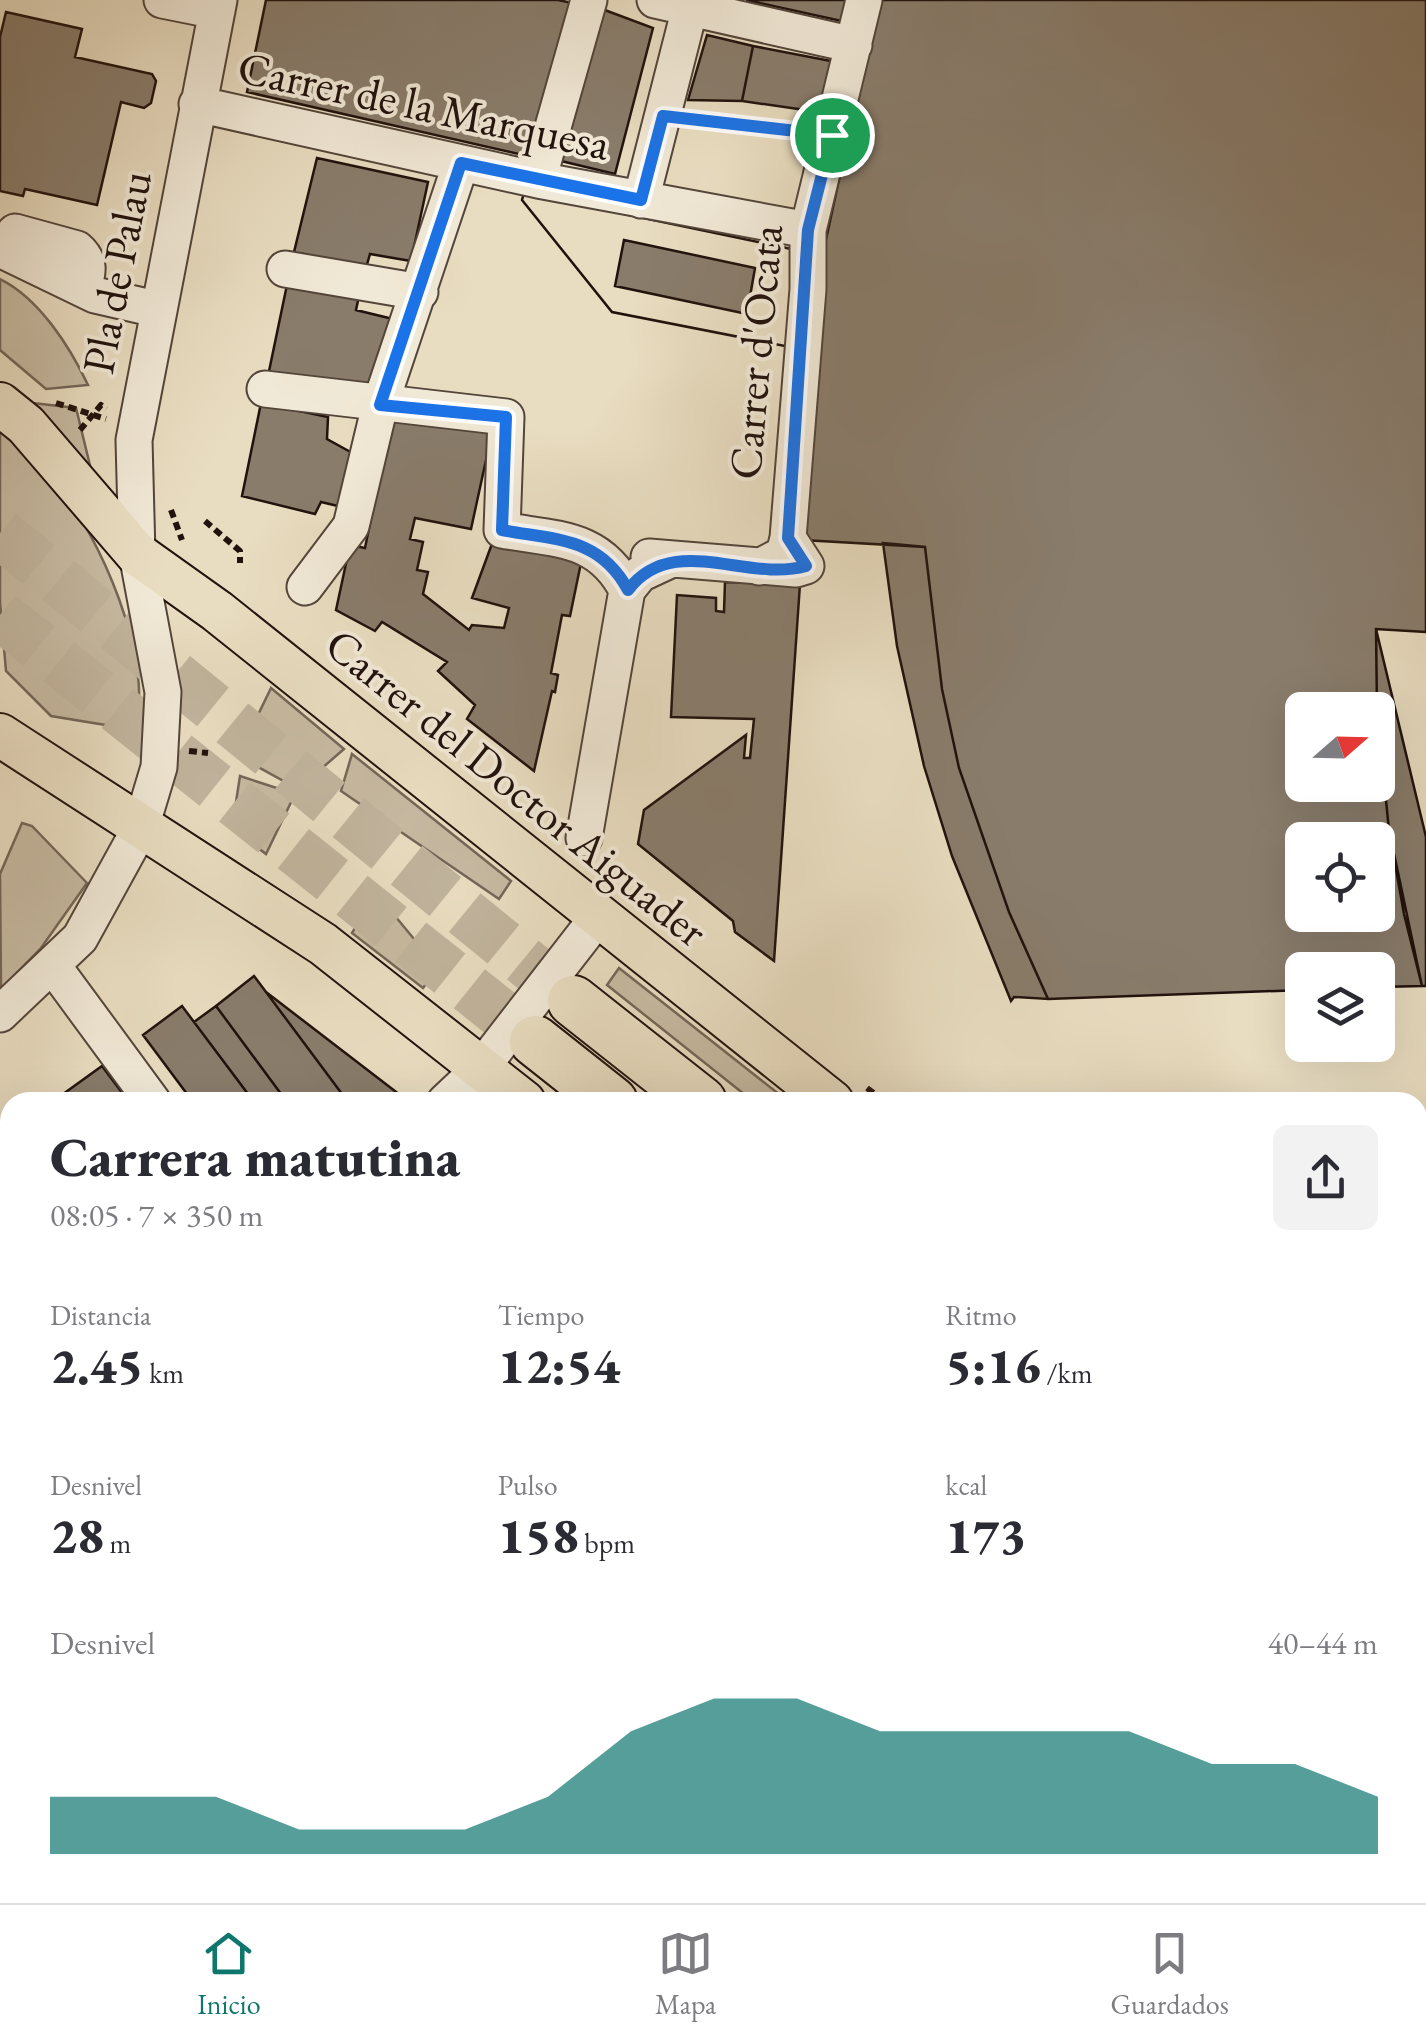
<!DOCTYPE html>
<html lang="es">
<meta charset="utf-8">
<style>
:root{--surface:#fff;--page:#f2f2f3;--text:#2b2b33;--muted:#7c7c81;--line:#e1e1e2;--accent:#0f766e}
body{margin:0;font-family:"EB Garamond",serif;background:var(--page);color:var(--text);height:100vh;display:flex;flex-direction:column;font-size:38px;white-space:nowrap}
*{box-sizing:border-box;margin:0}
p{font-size:32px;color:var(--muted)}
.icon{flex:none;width:55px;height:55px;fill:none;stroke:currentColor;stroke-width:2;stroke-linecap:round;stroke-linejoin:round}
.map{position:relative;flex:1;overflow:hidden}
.side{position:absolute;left:0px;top:1092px;width:1428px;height:812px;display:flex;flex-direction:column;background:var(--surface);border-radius:30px 30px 0 0;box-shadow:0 10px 40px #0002}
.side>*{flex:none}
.needle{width:65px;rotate:70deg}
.controls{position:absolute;left:1285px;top:692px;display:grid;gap:20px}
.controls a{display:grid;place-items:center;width:110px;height:110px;border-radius:15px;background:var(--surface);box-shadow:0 10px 40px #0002;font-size:50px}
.pin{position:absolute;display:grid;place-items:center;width:85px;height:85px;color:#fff;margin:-42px;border:5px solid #fff;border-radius:50%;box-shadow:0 2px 10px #0007}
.round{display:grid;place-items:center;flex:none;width:105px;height:105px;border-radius:15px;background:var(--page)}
.summary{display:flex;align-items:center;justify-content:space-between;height:170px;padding:0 50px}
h1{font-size:55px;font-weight:800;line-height:75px}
.figures{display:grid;grid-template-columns:repeat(3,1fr);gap:15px;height:170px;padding:10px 50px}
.figures div{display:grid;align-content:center}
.figures b{font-size:50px;font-weight:800}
.figures small{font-size:28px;font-weight:400}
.figures p{font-size:28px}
.chart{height:280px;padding:20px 50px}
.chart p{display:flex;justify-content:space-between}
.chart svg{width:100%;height:180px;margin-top:10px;fill:var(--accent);opacity:.7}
.tabs{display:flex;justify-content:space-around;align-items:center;height:140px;border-top:2px solid var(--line);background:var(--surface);font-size:28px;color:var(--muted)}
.tabs a{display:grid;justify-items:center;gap:5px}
.tabs .selected{color:var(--accent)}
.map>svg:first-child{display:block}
.green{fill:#c7baa2;stroke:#746658;stroke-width:2.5}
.building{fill:#897c6b;stroke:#21120d;stroke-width:2.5;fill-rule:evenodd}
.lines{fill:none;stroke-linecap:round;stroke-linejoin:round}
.highway-tunnel{stroke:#c1b49d;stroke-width:50;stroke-dasharray:50 25;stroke-linecap:butt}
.minor-casing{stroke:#53453a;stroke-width:39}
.major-casing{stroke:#21120d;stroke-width:46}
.highway-casing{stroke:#21120d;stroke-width:54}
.path{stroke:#21120d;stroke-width:6;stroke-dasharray:8 5;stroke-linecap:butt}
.minor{stroke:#f1e9d7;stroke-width:35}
.major{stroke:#e9ddc1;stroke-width:42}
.highway{stroke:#e9ddc1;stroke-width:50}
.route-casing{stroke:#fff;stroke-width:20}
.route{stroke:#1a73e8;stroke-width:12}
.labels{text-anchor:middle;stroke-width:8;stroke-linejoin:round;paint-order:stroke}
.street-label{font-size:45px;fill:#21120d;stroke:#f1e9d7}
</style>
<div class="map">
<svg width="1426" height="1903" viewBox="0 0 1426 1903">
<rect width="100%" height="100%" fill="#e9ddc1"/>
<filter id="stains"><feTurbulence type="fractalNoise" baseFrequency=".002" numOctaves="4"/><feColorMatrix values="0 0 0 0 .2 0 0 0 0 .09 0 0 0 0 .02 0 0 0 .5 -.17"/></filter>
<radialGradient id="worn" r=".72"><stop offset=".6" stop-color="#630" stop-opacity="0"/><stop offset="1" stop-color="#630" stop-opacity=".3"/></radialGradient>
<path class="green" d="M0 279C39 298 70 347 88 385L46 389 0 350Z
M24 402 76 408 95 486Z
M0 425C18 443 37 461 54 480 101 537 153 657 136 730L51 716 6 671 0 602Z
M271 688 344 749 298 789 238 756Z
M352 754 511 881 499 899 341 791Z
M240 776 295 794 266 854 232 828Z
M22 823 32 826 87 883 41 948 1 989 0 874Z
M376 893 438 968 423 988 352 933Z
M619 968 789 1102H754L607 985Z"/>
<path class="building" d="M266 0H558L577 4 532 157 247 92Z
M746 0H850L846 22Z
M878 0H1426V632L1376 629 1377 710H1302V785H1378V722L1389 830 1422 986 1378 987V970H1302V990L1048 999 1009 912 959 768 942 689 925 547 803 540 822 258ZM1302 840H1378V915H1302Z
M602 9 653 28 615 174 557 160Z
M6 12 82 29 75 57 152 74 156 81 151 103 144 108 121 102 97 205 25 189 23 196 0 191V37Z
M707 35 753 46 742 101 688 100Z
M753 46 836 62 826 113 742 101Z
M317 158 428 182 411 261 370 254 366 268 294 252Z
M524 193 796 250 790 347 612 312 522 200ZM624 240 755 268 747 314 615 286Z
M524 193 796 250 790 347 612 312 522 200Z
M288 280 359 296 356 310 397 320 380 397 268 376Z
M261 403 328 417 327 439 356 455 342 507 321 502 315 514 242 496Z
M393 410 493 428 471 529 415 518 410 539 423 542 417 570 428 572 423 594 469 630 472 625 504 628 509 608 472 598 493 541 582 558 570 616 562 615 551 673 558 675 555 692 552 691 534 771 467 719 475 705 438 671 447 662 382 622 375 631 336 610 350 545 365 548Z
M883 543 925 547 942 689 959 768 1009 912 1048 999 1014 997 1011 1001 952 856 924 766 897 646Z
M725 582 800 584 774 961 735 932 733 921 638 844 644 810 746 735 744 758H750L754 719 671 717 677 595 716 598V611L724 612Z
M1376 629 1426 837V986H1422L1404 914 1389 830 1377 710Z
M254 976 266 992 348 1102H287L216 1006Z
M266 992 404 1098 399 1102H348Z
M182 1006 254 1102H193L143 1035Z
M216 1006 287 1102H254L194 1022Z
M102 1066 129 1102H52Z
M10 1133V1363L0 1357V1141Z
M10 1444V1496L0 1504V1451Z
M10 1535V1591L0 1599V1543Z
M10 1627V1677L0 1685V1634Z
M10 1717V1769L0 1776V1724Z
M10 1806V1863L0 1871V1813Z
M17 1895H87L77 1903H6Z
M142 1895H211L200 1903H131Z
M265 1895H335L325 1903H254Z
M418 1895H539L545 1903H417Z
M658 1895H717L723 1903H664Z
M816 1895H879L874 1899 877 1903H805Z
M950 1895H1082L1072 1903H940Z"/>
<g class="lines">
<path class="highway-tunnel" d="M0 533 573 1001
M0 615 535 1041"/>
<g class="minor-casing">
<path id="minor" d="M162 0 217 11
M655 0 854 45
M197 104 538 180 808 230
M538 180 589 0
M641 200 692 0
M0 249 95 295 156 309
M0 250 15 232 77 249C91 261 88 273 83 289
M285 269 420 292
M265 389 506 417 502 530C557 540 599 536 627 590
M649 557 796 569 806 566 788 538
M759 567 784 554 788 538 808 289V230L864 0
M305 587 351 526 380 405 461 163
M584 838 627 590 640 574 670 560
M53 966 153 1102
M0 1014 80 938 141 827 159 767 163 692 137 554 134 440 219 0
M445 1102 481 1068 598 917
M0 1394 10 1407
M0 1525 10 1517
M0 1616 10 1609
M0 1706 10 1699
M0 1798 10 1791
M0 1891 10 1884
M747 1895 753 1903
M104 1903 114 1895
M224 1903 235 1895
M347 1903 358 1895
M1195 1903 1205 1895"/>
</g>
<g class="major-casing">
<path id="major" d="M0 404 26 425 137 554 217 611 832 1102
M0 735 323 944 524 1102
M1418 1569 1426 1576"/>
</g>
<g class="highway-casing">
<path id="highway" d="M573 1001 701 1102
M535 1041 612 1102
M1418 1671 1426 1678
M1418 1746 1426 1755
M1418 1829 1426 1835"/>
</g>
<path class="path" d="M694 119 801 132
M56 403 106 419
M80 430 101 405 106 409
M171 510 182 540
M205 521 240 551V563
M189 751 208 753
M867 1088 885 1102
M1337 1895 1338 1903
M1127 1903 1137 1895"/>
<use href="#minor" class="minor"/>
<use href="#major" class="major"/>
<use href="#highway" class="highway"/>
</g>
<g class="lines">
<g class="route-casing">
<path id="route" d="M663 116 832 135 808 230 788 538 806 566C746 583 673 531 628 590 600 537 555 540 502 530L506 417 380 405 461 163 641 200Z"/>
</g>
<use href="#route" class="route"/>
</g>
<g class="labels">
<g class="street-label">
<text transform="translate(424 105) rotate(12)" y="16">Carrer de la Marquesa</text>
<text transform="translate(116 272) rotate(-79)" y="16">Pla de Palau</text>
<text transform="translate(755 352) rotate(-85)" y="16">Carrer d'Ocata</text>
<text transform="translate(517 787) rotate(39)" y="16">Carrer del Doctor Aiguader</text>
</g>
</g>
<rect width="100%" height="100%" filter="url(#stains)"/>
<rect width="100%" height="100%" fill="url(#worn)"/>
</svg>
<div class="controls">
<a><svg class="needle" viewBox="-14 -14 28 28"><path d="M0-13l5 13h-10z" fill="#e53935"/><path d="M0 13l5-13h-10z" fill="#7c7c81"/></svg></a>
<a><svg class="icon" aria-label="locate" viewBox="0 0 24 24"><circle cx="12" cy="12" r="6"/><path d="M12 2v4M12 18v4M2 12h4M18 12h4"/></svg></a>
<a><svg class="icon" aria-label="layers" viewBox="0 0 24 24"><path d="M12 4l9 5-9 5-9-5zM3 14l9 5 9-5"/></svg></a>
</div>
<div class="pin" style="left:832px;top:135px;background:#1e9e55"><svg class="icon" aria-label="arrive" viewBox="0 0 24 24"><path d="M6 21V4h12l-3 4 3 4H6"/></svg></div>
<section class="side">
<div class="summary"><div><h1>Carrera matutina</h1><p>08:05 · 7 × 350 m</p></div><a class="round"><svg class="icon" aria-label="share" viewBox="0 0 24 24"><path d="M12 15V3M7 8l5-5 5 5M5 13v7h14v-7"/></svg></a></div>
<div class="figures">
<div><p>Distancia</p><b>2.45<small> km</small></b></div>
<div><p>Tiempo</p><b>12:54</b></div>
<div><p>Ritmo</p><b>5:16<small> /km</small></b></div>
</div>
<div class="figures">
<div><p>Desnivel</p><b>28<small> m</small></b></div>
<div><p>Pulso</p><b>158<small> bpm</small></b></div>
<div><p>kcal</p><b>173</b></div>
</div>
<div class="chart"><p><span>Desnivel</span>40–44 m</p>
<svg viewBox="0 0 160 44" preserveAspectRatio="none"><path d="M0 44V30L10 30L20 30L30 38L40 38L50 38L60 30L70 14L80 6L90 6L100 14L110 14L120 14L130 14L140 22L150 22L160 30V44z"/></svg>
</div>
</section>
</div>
<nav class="tabs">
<a class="selected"><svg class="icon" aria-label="home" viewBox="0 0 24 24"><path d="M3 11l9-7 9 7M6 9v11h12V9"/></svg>Inicio</a>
<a><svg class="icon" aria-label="map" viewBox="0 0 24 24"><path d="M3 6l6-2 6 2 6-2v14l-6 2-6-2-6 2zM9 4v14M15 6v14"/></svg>Mapa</a>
<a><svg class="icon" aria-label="saved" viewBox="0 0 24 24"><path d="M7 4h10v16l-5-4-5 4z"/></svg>Guardados</a>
</nav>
